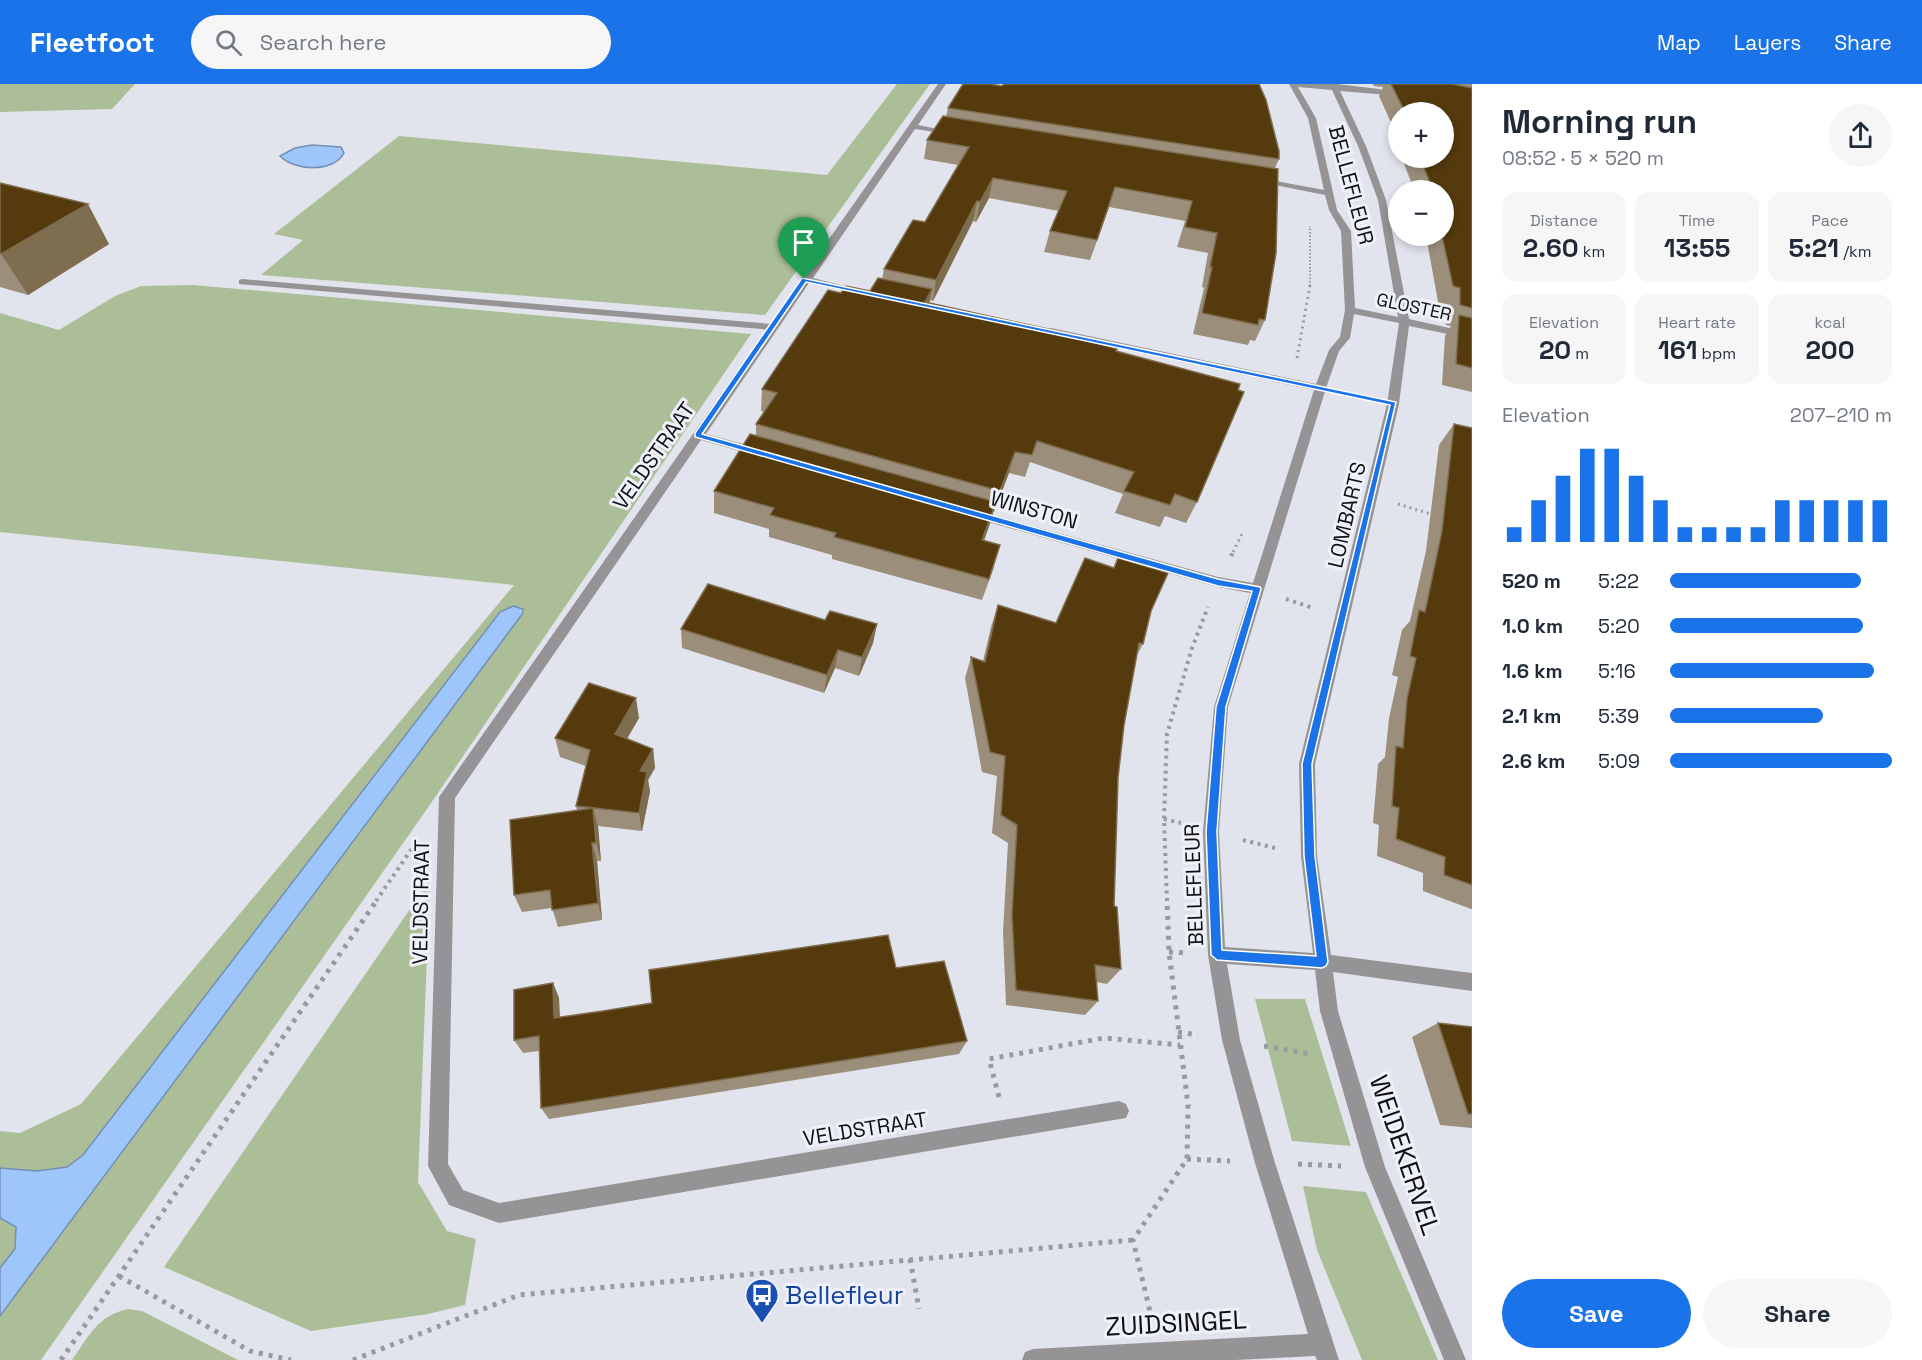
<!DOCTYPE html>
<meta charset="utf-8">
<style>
:root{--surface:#fff;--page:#f6f6f7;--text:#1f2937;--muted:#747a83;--accent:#1a73e8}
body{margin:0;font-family:"Space Grotesk",sans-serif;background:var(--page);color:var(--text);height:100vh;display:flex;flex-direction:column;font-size:22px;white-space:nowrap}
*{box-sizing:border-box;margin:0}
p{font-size:20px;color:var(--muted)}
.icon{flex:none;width:33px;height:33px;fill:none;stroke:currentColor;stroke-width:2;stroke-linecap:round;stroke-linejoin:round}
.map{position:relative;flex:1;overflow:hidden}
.details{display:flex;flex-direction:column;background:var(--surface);width:450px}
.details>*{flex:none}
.controls{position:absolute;left:1388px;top:18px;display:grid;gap:12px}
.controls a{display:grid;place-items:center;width:66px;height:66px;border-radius:50%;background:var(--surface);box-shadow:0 3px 9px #0003;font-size:30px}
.pin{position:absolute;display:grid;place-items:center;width:51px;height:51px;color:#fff;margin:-62px -26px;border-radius:50% 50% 50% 0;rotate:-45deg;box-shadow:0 0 6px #0007}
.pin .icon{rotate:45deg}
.round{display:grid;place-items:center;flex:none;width:63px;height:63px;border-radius:32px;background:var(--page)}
.head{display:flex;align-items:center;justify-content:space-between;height:102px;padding:0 30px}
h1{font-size:33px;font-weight:600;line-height:45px}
.stats{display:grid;grid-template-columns:repeat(3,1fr);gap:9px;height:102px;padding:6px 30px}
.stats div{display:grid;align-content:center;border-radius:15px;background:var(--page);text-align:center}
.stats b{font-size:26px;font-weight:600}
.stats small{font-size:16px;font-weight:400}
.stats p{font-size:16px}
.chart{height:168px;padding:12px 30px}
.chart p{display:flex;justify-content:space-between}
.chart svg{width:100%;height:108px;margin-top:6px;stroke:var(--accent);stroke-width:6}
.button{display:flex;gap:12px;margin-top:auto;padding:12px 30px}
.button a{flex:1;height:69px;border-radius:36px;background:var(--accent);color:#fff;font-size:24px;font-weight:600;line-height:69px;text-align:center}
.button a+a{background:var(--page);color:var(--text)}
ul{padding:0 30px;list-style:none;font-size:20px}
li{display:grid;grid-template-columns:96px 72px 1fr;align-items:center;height:45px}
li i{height:15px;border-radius:8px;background:var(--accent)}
header{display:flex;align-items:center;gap:36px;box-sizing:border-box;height:84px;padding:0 30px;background:var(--accent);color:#fff}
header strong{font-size:28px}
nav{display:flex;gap:33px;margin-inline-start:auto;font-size:21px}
.search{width:420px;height:54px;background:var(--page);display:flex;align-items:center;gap:15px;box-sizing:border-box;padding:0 21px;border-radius:33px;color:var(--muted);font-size:22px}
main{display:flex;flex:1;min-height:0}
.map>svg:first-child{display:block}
.green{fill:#acbe97}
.water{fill:#9ec6fb;stroke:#738fb5;stroke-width:1.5}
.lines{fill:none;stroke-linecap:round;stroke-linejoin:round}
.path-far3{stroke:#999aa1;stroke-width:2;stroke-dasharray:1.5 2;stroke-linecap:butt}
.path-far2{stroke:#999aa1;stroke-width:3;stroke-dasharray:2 4;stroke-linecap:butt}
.path-far1{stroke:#999aa1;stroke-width:4;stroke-dasharray:3 4.5;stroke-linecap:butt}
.path{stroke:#999aa1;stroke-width:5;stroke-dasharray:4 6;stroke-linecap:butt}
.service{fill:#969396;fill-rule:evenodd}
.minor{fill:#969396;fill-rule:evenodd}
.wall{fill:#9b8f7c}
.shaded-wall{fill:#7f6d50}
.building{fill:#543a0c;stroke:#7f6d50;stroke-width:1.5}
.route{fill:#1a73e8;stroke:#fff;stroke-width:1.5;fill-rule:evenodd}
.labels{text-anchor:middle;stroke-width:6;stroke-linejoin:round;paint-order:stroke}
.far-street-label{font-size:18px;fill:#101013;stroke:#eff1fa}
.street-label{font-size:21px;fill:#101013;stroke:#eff1fa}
.near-street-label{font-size:26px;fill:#101013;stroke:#eff1fa}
.near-transit-label{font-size:26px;fill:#164399;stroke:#eff1fa;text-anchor:start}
</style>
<header>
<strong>Fleetfoot</strong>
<div class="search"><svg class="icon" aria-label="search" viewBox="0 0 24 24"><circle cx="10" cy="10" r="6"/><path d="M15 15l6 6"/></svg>Search here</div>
<nav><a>Map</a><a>Layers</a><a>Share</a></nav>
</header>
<main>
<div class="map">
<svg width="1472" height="1276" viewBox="0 0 1472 1276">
<rect width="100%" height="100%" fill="#e2e4ed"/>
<path class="green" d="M0 0H135L112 25 0 28Z
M897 0H930L765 231 261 191 303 156 274 150 399 52 827 91Z
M193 201 751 250 427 725 41 1276H0V1047L20 1049 81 1020 514 501 0 448V229L59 246 115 212 141 202Z
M430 796 418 1098 447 1147 476 1155 465 1221 428 1230 311 1247 164 1183Z
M1255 915H1305L1351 1062 1292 1057Z
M1303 1102 1366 1108 1438 1276H1362L1317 1166Z
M128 1225 142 1227 238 1276H72C89 1252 97 1232 128 1225Z"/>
<path class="water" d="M312 61 341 63 344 69C334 89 294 87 280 72L295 64Z
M513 522 523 525V529L0 1232V1184L15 1165 16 1143 0 1134V1084L37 1087 67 1083 83 1071 500 528Z"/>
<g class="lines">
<path class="path-far3" d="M1389 58 1398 59
M1310 202V142"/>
<path class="path-far2" d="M1297 274 1310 201
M1347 310 1366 314
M1398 420 1434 431
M1233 468 1242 450"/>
<path class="path-far1" d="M1231 472 1234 466
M1286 515 1313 524
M1164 735 1181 739
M1243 756 1279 765
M376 817 413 763
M1167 817 1164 735 1167 650 1192 564 1208 523"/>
<path class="path" d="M1169 868 1186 869
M1178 948 1198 951
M1264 962 1310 970
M999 1013 989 975 1104 954 1180 961
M1187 1075 1230 1077
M1298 1080 1341 1082
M910 1175 919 1225
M119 1192 250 1267 291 1276
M1152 1236 1133 1156 1187 1075 1188 1021 1169 868 1167 816
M61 1276 377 816
M353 1276 519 1211 1133 1156"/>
<path class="service" d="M242 195 772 240 777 243 772 246 239 200V196Z"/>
<path class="minor" d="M938 0H946L918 41 958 49 954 51 915 45 813 194 868 208 863 211 809 199 706 350 765 366V372L761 373 701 356 455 714 448 1080 463 1106 499 1119 1119 1017 1126 1020 1129 1027 1126 1034 499 1139 449 1121 428 1082 439 713 800 197 801 193 803 192Z
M1289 0H1337L1404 8 1405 10 1401 12 1340 7 1366 62 1386 116 1409 235 1472 249V255L1409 242 1399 320 1315 680 1317 772 1331 871 1472 889V907L1333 888 1338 927 1385 1083 1466 1276H1444L1365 1083 1320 927 1315 886 1227 880 1240 956 1275 1079 1339 1276H1317L1315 1272 1235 1276H1022L1025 1268 1033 1265 1308 1250 1255 1079 1222 956 1208 871 1203 748 1214 623 1250 509 1218 503 967 432 965 429 971 425 1218 493 1253 499 1314 306 1051 250 1046 247 1051 244 1316 300 1329 266 1340 253 1345 226 1341 147 1329 126 1325 111 1255 97 1259 94 1324 106 1308 34ZM1298 3 1332 6 1358 62 1378 116 1398 233 1355 224 1351 147 1337 126 1316 34ZM1354 230 1399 239 1387 320 1299 680 1301 772 1313 869 1225 863 1219 748 1228 623 1326 304 1339 267 1350 254Z"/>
</g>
<path class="wall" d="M1373 0H1472V308L1442 301 1445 252 1451 242 1446 241 1447 224 1439 223 1426 152H1443V106H1414L1402 74H1443V28H1398V54L1379 12 1383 3 1374 2Z
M948 24 1279 75 1275 84 1265 236 1255 257 1250 256 1248 261 1193 250 1204 204 1202 203 1208 169 1177 163 1185 137 1109 123 1090 176 1044 168 1050 147 1059 127 989 114 976 138 973 137 933 217 930 216 929 219 1116 267 1197 418 1186 439 1165 432 1160 443 1115 429 1123 410 1030 378 1025 393 1009 389 994 428H993L984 457 994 483 982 516 832 475V471L769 453V445L714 429V407L756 351V340L764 328 761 327 762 305 841 209 870 207 882 195 884 185 925 138 958 81 924 75 927 56 946 33Z
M0 99 109 160 28 211 0 203Z
M1454 340 1472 344V825H1471L1423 807V789L1377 772 1379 741 1373 739 1378 680 1385 673 1389 634 1398 593 1392 591 1402 546 1410 537 1426 467 1439 361Z
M998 521 1056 539 1151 527 1143 560 1137 571 1124 641 1118 694 1114 822 1121 885 1107 900 1096 898 1098 917 1085 931 1006 921 1003 848 1008 759 992 749 997 692 982 688 965 594 971 573 983 577 991 543Z
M825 536 877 540 873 559 859 592 835 584 824 609 682 564 681 545Z
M639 634 627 655 653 665 655 684 648 696 650 707 642 747 598 742 601 777H597L602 836 558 843 552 824 522 828 514 811 577 726 576 722 586 682 560 673 555 654Z
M896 884 967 957 959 970 549 1035 541 1024 539 967 523 969 514 956 553 899 559 914 560 934Z
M1438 939 1472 943V1044L1440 1041 1412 953Z"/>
<path class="shaded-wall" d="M993 94 989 114 976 138 980 118Z
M1115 103 1109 123 1090 176 1097 156Z
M977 117 973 137 933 217 936 196Z
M88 120 109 160 28 211 1 170Z
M932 205 928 226 925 218Z
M1015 368 1009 389 994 428 1000 407Z
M996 418 990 440 976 478 982 456Z
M877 540 873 559 859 592 862 573Z
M838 566 835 584 824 609 827 591Z
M636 614 639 634 618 670 615 650Z
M653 665 655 684 648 696 650 707 642 747 639 729 640 687Z
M593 724 598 742 601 777 596 759Z
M592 759 597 777 602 836 598 819Z
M553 899 559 914 560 948 554 934Z"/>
<path class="building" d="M963 0H990L1002 2 1004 0H1259L1266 16 1279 67V75L948 24Z
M1391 0H1452L1472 4V224L1460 221V204L1453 202 1442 152H1443V106H1433L1420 74H1443V28H1405Z
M943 32 1278 85 1276 169 1265 236 1259 235 1258 241 1202 229 1212 183H1210L1217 149 1185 143 1192 117 1115 103 1097 156 1050 147 1067 107 993 94 980 118 977 117 936 196 884 185 913 136 925 138 969 63 927 56Z
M0 99 88 120 1 170H0Z
M878 194 932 205 925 218 1048 245 1117 265 1116 267 1240 300 1238 306 1244 308 1197 418 1175 410 1170 421 1124 407 1134 388 1037 357 1032 371 1015 368 1000 407 756 340 777 309 762 305 828 206 841 209 846 202 870 207Z
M1459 231 1472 234V284L1456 280Z
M1454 340 1472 344V801L1444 791 1445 773 1396 755 1399 724 1392 722 1396 662 1403 664 1407 615 1416 574 1410 572 1419 526 1425 528 1442 447Z
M750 350 996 418 982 456 1000 461 989 495 834 453 836 449 770 431 774 424 714 407Z
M1085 474 1114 484 1118 474 1168 489 1151 527 1143 560 1139 559 1124 641 1118 694 1114 822 1117 823 1121 885 1095 881 1098 917 1016 906 1012 831 1017 741 1001 731 1005 672 990 668 971 573 985 578 998 521 1056 539Z
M708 500 825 536 830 527 877 540 862 573 838 566 827 591 681 545Z
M589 599 636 614 615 650 653 665 640 687 647 688 639 729 576 722 590 666 555 654Z
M593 724 596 759H592L598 819 552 826 550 806 514 811 510 736Z
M888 851 896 884 944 877 967 957 541 1024 539 952 514 956V906L553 899 554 934 603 927 652 919 649 886Z
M1438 939 1472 943V1030H1468Z"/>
<path class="route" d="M802 194 1396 318 1312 680 1315 772 1328 878 1326 882 1322 884 1217 876 1211 871 1206 748 1216 623 1252 507 1218 502 695 353V349ZM806 198 1390 321 1302 680 1304 772 1316 872 1222 866 1217 748 1226 623 1261 505 1260 503 1218 495 702 350Z"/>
<defs>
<g id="bus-pin" transform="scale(1.725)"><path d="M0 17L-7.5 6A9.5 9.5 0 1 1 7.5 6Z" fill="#1a4fb4" stroke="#eff1fa"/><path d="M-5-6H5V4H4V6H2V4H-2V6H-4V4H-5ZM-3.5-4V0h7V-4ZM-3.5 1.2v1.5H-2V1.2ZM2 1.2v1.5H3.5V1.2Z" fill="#fff"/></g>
</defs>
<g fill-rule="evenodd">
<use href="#bus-pin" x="762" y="1211"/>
</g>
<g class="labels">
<g class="far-street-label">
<text transform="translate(1414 223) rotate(12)" y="6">GLOSTER</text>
</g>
<g class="street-label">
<text transform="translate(1351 101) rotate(75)" y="7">BELLEFLEUR</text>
<text transform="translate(654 372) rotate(-55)" y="7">VELDSTRAAT</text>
<text transform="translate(1034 426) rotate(16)" y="7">WINSTON</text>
<text transform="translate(1347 431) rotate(-77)" y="7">LOMBARTS</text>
<text transform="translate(1194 801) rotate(-92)" y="7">BELLEFLEUR</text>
<text transform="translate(421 818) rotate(-89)" y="7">VELDSTRAAT</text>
<text transform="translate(865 1045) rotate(-9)" y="7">VELDSTRAAT</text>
</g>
<g class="near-street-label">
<text transform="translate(1405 1071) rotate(71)" y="9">WEIDEKERVEL</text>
<text transform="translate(1176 1239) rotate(-3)" y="9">ZUIDSINGEL</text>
</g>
<g class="near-transit-label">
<text x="785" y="1220">Bellefleur</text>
</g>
</g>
</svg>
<div class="controls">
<a>+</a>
<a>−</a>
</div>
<div class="pin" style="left:804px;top:195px;background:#1e9e55"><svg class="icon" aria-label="arrive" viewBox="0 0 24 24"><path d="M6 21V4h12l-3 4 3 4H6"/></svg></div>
</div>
<section class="details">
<div class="head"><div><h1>Morning run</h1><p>08:52 · 5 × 520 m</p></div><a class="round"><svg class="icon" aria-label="share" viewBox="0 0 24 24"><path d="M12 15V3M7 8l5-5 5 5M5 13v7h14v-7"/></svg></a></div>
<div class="stats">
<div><p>Distance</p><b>2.60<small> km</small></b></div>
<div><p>Time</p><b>13:55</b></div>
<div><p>Pace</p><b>5:21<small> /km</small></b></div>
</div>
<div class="stats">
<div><p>Elevation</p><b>20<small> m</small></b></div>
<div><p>Heart rate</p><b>161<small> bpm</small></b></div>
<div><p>kcal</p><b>200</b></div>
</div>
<div class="chart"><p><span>Elevation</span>207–210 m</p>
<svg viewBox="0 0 160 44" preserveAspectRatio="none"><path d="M5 44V38M15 44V27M25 44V17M35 44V6M45 44V6M55 44V17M65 44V27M75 44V38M85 44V38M95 44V38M105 44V38M115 44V27M125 44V27M135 44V27M145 44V27M155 44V27"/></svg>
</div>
<ul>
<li><b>520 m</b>5:22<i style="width:86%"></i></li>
<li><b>1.0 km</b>5:20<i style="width:87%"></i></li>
<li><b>1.6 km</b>5:16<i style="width:92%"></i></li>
<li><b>2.1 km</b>5:39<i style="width:69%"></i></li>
<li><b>2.6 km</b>5:09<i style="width:100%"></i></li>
</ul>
<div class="button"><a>Save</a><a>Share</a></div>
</section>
</main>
